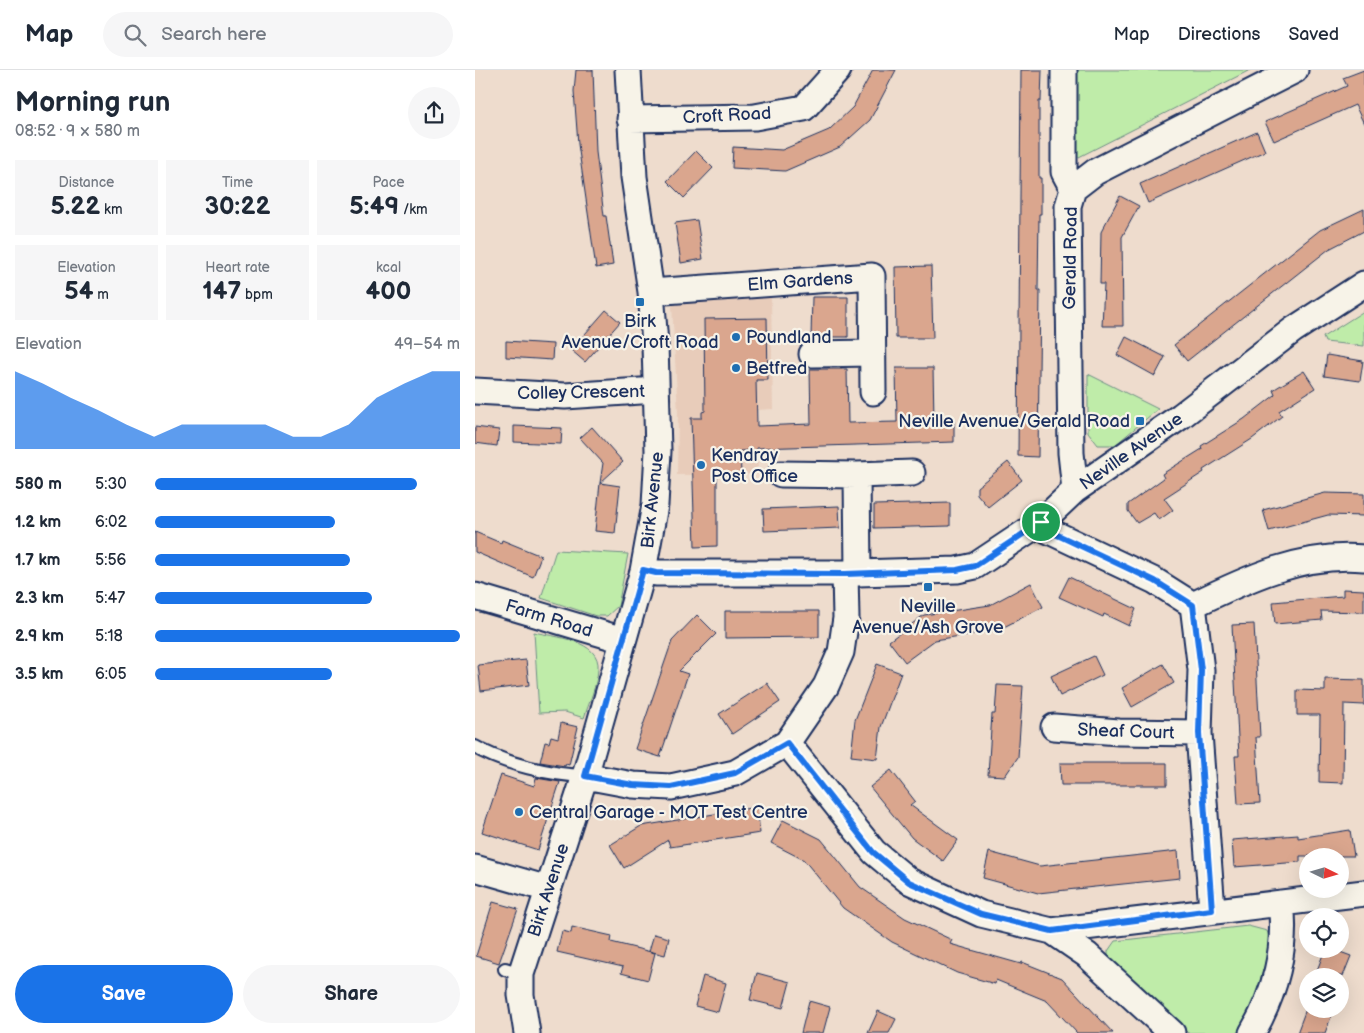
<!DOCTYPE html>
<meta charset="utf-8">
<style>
:root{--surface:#fff;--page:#f6f6f7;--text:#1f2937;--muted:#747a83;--line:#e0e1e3;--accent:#1a73e8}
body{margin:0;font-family:"Balsamiq Sans",sans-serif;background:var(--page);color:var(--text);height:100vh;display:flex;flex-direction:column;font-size:19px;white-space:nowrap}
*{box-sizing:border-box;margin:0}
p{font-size:16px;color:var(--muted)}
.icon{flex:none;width:28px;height:28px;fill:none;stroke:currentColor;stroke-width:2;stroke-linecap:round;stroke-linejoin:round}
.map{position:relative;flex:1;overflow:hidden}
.drawer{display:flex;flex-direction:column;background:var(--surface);width:475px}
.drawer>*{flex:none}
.needle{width:32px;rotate:95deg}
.buttons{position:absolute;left:824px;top:778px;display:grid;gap:10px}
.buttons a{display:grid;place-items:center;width:50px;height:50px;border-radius:50%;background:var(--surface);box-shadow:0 5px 20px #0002;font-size:25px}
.pin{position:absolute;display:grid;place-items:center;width:42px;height:42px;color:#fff;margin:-21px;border:2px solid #fff;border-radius:50%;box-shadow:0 1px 5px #0007}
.round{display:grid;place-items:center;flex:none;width:52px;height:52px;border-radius:26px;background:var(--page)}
.headline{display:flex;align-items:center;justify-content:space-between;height:85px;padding:0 15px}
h1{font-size:28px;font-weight:700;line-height:38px}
.figures{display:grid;grid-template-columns:repeat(3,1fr);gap:8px;height:85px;padding:5px 15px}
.figures div{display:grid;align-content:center;border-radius:0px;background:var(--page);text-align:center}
.figures b{font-size:25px;font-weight:700}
.figures small{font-size:14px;font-weight:400}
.figures p{font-size:14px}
.chart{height:140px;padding:10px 15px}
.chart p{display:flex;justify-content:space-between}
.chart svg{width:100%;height:90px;margin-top:5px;fill:var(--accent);opacity:.7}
.primary-button{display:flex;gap:10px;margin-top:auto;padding:10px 15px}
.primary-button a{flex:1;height:58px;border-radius:30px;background:var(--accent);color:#fff;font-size:20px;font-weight:700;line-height:58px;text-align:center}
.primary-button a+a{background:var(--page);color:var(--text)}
ul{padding:0 15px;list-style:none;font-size:16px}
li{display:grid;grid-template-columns:80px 60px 1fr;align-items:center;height:38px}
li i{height:12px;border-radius:6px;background:var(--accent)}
header{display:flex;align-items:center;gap:30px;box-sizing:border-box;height:70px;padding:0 25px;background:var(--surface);border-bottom:1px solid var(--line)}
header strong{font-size:24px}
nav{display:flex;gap:28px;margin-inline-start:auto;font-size:18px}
.search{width:350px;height:45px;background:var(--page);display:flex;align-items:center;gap:12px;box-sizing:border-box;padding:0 18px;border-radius:28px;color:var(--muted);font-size:19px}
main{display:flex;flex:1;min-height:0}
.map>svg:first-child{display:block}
.built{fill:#e8ccba}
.green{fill:#bfeca9;stroke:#6d8e84}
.building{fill:#daa68e;stroke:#1b2f5e}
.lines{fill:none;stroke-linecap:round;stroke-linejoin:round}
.service-casing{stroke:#1b2f5e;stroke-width:16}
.minor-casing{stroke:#1b2f5e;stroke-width:29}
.service{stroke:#f7f3e8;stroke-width:12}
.minor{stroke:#f7f3e8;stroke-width:25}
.route-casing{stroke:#fff;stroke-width:10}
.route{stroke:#1a73e8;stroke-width:6}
.poi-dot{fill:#1f6fb2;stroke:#f7f3e8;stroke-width:2}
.labels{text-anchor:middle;stroke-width:4.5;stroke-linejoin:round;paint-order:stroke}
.street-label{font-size:18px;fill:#1b2f5e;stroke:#f7f3e8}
.poi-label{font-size:18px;fill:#1b2f5e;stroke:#f7f3e8;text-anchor:start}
</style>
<header>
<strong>Map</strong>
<div class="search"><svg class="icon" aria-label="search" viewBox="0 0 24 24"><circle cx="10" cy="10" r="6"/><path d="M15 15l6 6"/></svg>Search here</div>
<nav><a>Map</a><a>Directions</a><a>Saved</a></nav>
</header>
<main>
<section class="drawer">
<div class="headline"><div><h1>Morning run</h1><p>08:52 · 9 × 580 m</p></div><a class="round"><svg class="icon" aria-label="share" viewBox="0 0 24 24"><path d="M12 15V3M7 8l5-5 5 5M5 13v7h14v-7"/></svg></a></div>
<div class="figures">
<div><p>Distance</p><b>5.22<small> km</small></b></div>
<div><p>Time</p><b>30:22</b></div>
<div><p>Pace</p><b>5:49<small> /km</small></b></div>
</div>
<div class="figures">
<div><p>Elevation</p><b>54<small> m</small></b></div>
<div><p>Heart rate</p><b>147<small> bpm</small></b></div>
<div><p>kcal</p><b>400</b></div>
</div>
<div class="chart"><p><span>Elevation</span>49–54 m</p>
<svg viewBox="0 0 160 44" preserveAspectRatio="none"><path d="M0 44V6L10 12L20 19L30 25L40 32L50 38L60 32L70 32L80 32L90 32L100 38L110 38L120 32L130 19L140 12L150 6L160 6V44z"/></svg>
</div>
<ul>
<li><b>580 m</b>5:30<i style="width:86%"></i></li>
<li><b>1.2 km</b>6:02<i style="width:59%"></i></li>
<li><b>1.7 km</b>5:56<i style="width:64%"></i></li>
<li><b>2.3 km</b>5:47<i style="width:71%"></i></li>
<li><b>2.9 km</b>5:18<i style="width:100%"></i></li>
<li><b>3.5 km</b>6:05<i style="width:58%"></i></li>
</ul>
<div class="primary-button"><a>Save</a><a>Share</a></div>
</section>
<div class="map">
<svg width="889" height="963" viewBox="0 0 889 963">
<rect width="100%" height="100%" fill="#eedccd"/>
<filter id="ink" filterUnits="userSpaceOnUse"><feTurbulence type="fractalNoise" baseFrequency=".02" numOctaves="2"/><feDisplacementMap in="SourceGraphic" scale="10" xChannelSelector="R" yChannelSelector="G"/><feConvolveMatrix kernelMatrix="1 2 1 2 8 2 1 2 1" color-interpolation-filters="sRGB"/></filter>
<g filter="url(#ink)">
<path class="built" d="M296 228 298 339 281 340 283 404 202 405 203 343 197 235 206 229Z"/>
<path class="green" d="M600 0H775L600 89Z
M889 241V276L850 272 848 267Z
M613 304 683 339 640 375H623L613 362Z
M81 480 153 484 143 536 132 546H121L66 528Z
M59 562C79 567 126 570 123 599 122 615 114 633 109 648L90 642 64 643Z
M773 856 792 861 796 872 782 922 763 963H713L633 889V881L640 871Z"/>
<path class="building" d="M101 0H118L121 82 129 146H131L138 195 121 198 103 74 99 21Z
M398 0H421L395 50 365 77 310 101 257 98 258 77 307 80 354 60 378 37Z
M546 0H567L566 31H564V108H566V144H564L563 220H565L563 387 543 386Z
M889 0V54L880 35 799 71 790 52 872 16 868 8Z
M782 62 790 81 673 133 665 114Z
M221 81 238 98 209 128 192 111Z
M645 126 664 136 647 167 648 256H627L629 214H625L626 162Z
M889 139V161L854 179 712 291 699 275 845 160Z
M222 150 228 189 206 193 200 153Z
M456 196 458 268H421L420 197Z
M337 227H373V267H336Z
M131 240 145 252 110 292 96 280Z
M292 248 293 310H281L282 356 336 354 335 299H372L373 353 422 352 421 298H458L459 350H479V372L282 378 283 380 265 381 266 404 242 405V476L220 477 216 348H227V342L230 341 229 249Z
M651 267 690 287 680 306 642 285Z
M31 271 78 274 77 290 31 287Z
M852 285 888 291 885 311 849 306Z
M829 301 840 318 804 341 807 346 777 369 728 400 729 402 689 428 698 440 684 450 679 443 662 453 653 441V434L689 408 687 404 727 379 726 376 769 349 800 325 798 320Z
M39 356 87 358 86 374 39 372Z
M0 357 24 360 22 376 0 373Z
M117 357 148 392 125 413 128 393 105 368Z
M533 392 547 410 513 437 502 424V417Z
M125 413 145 416 140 463 120 461Z
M850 423 889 424V446L853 445 794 461 788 440Z
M475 433V456L399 458V435Z
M364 436 365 458 289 461 288 439Z
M0 462 26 473 27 470 66 486 58 507 0 482Z
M594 507 661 539 654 556 629 544 628 547 584 527Z
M556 513 568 537 523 560 460 570 430 592 414 571 449 545 515 535Z
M868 519 889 520V542L846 541 847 550 800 554 798 532 868 526Z
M250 541H344V567L250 568Z
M222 545 241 564 204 601 213 604 185 687 160 679 197 571Z
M779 554 785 667H781L785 733 763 734 760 686H764L757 555Z
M619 586 628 605 585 626 576 606Z
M51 590 54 615 6 621 3 595Z
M402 594 426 603 406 657 402 689 376 686 380 650Z
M688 594 699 613 657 637 647 618Z
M850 609 889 610V635L869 634 868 713 844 712 845 645H822V620L850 621Z
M292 613 305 632 257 664 244 644Z
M522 615 548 616 543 687 530 706 513 705 517 644H520Z
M86 653 103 657 94 695 91 694 90 696 65 692 70 672 74 673 76 666 83 668Z
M585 693H692V715H586Z
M416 700 440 731 435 735 483 770 468 791 437 768 395 717Z
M26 705 59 716 61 708 85 712 63 780 7 762Z
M282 737 285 763 195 777 193 770 149 798 135 775 166 756Z
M308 750 346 769 385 817 430 848 477 870 475 874 546 894 547 892 587 908 638 963H602L572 931 521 910 520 914 482 903 417 872 368 838 329 790 296 773Z
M875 760 879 786H825V792L759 797 757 770 823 765V768Z
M703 781 705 808 563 823 508 808 514 782 565 796Z
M18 832 43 839 24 893 1 886Z
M97 857 137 866 136 872 180 883 173 910 146 903 148 897 82 882 87 861 96 863Z
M179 864 194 868 190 885 174 881Z
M850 879H857L876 886 868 906H840Z
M282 903 315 912 308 938 275 930Z
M228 906 251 913 243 942 220 936Z
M334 931 355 937 348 963H326Z
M831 939H859L850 963H822Z
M403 941 421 949 414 963H393Z"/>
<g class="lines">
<g class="service-casing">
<path id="service" d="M0 677C30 694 76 705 110 706
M30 899 46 904"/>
</g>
<g class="minor-casing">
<path id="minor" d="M589 0V102L598 119
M155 49 280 47 329 38 363 0
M176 222 397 206 398 322
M337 284 397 283
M0 321 90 326 181 320
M306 404 382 405 437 403
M382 405 383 503
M600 420 596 383 593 136 598 119 620 102 820 0
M566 452 572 460 680 511 718 535 726 600 724 663 737 840
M168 501 181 503H383L482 500 500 496 566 452 600 420 706 346 818 260 889 214
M0 526 148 570
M718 535C771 509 829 482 889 488
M579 657 644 662 724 663
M312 673 399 782 434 811 506 844 577 861 889 823
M110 706 158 715 196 717 260 703 312 673 351 616 366 582 371 548 370 503
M0 798 73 819
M577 861 612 885 697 963
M52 963 46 925V904L110 706 168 501 180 435 183 381 180 274 176 222 159 107 153 0
M777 963C800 924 812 878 806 833"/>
</g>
<use href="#service" class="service"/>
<use href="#minor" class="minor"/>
</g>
</g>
<g class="lines" filter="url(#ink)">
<g class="route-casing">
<path id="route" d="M566 452 572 460 680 511 718 535 726 600 724 663 737 840 577 861 506 844 434 812 398 782 312 673 260 703 196 717 158 715 110 706 168 500 181 503 370 504 482 500 500 496Z"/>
</g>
<use href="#route" class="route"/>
</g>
<g class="poi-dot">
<rect x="160" y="227" width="10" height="10" rx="2.5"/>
<circle cx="261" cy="267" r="5"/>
<circle cx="261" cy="298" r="5"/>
<rect x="660" y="346" width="10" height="10" rx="2.5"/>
<circle cx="226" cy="395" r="5"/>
<rect x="448" y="512" width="10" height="10" rx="2.5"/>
<circle cx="44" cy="742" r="5"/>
</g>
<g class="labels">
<g class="street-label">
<text transform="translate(252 45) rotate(-3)" y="6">Croft Road</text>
<text transform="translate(595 188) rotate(-89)" y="6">Gerald Road</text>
<text transform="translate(325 211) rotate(-4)" y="6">Elm Gardens</text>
<text transform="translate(106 322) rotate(-1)" y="6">Colley Crescent</text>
<text transform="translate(656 381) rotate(-35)" y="6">Neville Avenue</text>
<text transform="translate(177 430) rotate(-84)" y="6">Birk Avenue</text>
<text transform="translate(74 548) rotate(17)" y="6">Farm Road</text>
<text transform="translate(651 661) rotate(2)" y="6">Sheaf Court</text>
<text transform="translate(73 820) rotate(-72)" y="6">Birk Avenue</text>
</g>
<g class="poi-label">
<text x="165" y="257" text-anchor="middle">Birk<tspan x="165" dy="21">Avenue/Croft Road</tspan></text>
<text x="271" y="273">Poundland</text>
<text x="271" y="304">Betfred</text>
<text x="655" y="357" text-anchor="end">Neville Avenue/Gerald Road</text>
<text x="236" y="391">Kendray<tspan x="236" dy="21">Post Office</tspan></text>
<text x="453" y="542" text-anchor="middle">Neville<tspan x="453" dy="21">Avenue/Ash Grove</tspan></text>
<text x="54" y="748">Central Garage - MOT Test Centre</text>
</g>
</g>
</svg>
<div class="buttons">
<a><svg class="needle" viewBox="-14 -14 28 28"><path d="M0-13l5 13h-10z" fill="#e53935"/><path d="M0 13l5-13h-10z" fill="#747a83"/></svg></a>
<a><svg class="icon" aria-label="locate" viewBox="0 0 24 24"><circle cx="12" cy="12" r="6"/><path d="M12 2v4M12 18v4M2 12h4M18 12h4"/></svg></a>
<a><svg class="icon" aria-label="layers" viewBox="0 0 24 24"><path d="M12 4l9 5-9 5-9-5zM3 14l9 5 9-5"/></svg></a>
</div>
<div class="pin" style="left:566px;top:452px;background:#1e9e55"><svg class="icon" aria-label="arrive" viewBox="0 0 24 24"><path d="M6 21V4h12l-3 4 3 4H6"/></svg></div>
</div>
</main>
